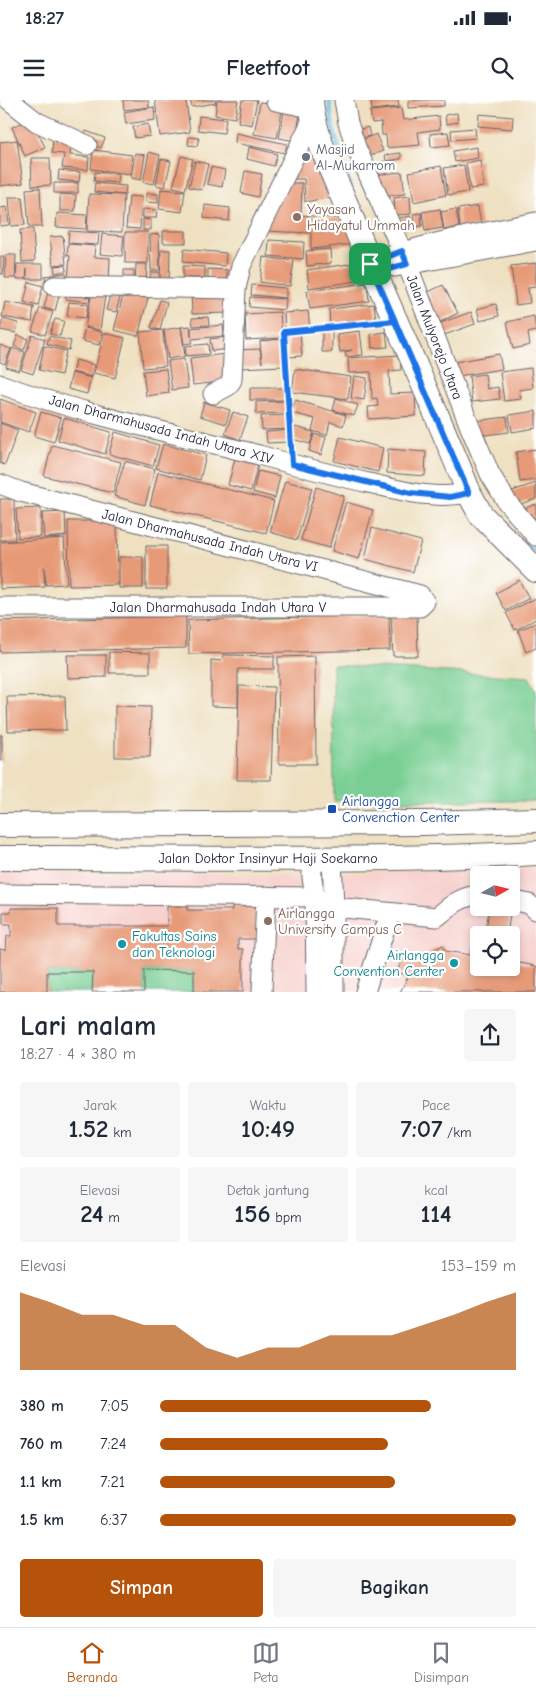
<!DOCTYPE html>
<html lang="id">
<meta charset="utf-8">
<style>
:root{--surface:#fff;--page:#f6f6f7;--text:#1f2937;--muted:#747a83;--line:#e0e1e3;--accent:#b45309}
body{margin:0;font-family:"Comic Neue",sans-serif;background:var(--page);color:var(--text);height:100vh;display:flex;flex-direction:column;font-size:19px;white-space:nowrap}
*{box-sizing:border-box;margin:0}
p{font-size:16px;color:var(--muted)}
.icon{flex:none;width:28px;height:28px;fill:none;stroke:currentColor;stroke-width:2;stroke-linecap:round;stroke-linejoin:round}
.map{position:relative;height:892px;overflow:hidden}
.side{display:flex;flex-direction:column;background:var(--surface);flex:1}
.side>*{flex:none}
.needle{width:32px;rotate:82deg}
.controls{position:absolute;left:470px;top:766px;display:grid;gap:10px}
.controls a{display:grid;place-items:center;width:50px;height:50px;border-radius:5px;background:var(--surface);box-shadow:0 2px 8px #0003;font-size:25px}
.pin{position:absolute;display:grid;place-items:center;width:42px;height:42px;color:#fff;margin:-21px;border-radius:10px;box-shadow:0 2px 8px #0006}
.round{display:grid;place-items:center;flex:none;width:52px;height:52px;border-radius:5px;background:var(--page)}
.overview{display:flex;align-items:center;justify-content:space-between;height:85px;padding:0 20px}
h1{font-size:28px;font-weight:700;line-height:38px}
.stats{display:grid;grid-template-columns:repeat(3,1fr);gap:8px;height:85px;padding:5px 20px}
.stats div{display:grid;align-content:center;border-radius:5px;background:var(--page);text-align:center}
.stats b{font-size:25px;font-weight:700}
.stats small{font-size:14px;font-weight:400}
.stats p{font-size:14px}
.chart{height:140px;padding:10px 20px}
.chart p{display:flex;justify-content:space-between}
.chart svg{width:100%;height:90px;margin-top:5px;fill:var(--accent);opacity:.7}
.button{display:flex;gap:10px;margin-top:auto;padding:10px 20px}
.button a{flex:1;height:58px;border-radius:5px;background:var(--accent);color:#fff;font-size:20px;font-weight:700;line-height:58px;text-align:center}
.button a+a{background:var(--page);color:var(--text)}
ul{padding:0 20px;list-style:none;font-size:16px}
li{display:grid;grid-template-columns:80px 60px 1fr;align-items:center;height:38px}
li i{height:12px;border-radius:6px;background:var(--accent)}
.status{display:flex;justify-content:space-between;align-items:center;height:35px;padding:0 25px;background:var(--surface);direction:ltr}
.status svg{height:14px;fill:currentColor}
header{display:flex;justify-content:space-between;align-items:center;height:65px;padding:0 20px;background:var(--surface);font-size:22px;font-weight:700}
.tab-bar{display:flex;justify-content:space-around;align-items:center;height:70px;border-top:1px solid var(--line);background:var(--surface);font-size:14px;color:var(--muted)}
.tab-bar a{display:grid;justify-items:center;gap:2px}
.tab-bar .active{color:var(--accent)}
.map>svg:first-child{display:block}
.built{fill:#f7d0cc;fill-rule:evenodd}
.green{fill:#79cf93;stroke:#4e7867}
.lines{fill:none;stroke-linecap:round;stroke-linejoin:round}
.stream{stroke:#62bddf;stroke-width:4.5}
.building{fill:#e79a77}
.minor-casing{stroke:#69646a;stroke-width:21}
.major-casing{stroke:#69646a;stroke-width:26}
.path{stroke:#69646a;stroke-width:2.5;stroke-dasharray:1 4;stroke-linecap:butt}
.minor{stroke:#fff;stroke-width:19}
.major{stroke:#fff;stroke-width:24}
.route-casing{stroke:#fff;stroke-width:10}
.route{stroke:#1a73e8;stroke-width:6}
.worship-dot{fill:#6b7280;stroke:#fff;stroke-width:2}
.education-dot{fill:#8d6e63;stroke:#fff;stroke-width:2}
.transit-dot{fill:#1a4fb4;stroke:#fff;stroke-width:2}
.culture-dot{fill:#0f9aa8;stroke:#fff;stroke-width:2}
.labels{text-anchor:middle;stroke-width:4.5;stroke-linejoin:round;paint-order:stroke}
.worship-label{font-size:14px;fill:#5b616d;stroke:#fff;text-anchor:start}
.education-label{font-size:14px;fill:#785e54;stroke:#fff;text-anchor:start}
.street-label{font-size:14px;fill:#22223b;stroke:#fff}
.transit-label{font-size:14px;fill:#164399;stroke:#fff;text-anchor:start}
.culture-label{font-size:14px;fill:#0d838f;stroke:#fff;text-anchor:start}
</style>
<div class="status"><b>18:27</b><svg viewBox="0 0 49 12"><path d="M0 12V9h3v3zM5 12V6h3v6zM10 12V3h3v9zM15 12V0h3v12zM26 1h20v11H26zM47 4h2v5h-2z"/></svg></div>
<header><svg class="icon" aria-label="menu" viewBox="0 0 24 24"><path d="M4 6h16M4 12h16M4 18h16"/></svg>Fleetfoot<svg class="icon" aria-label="search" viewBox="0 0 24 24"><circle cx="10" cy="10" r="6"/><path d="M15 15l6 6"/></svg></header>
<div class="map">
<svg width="536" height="892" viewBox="0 0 536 892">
<rect width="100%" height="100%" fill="#fff"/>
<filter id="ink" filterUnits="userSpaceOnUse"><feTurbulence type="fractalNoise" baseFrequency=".02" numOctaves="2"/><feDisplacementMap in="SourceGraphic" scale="10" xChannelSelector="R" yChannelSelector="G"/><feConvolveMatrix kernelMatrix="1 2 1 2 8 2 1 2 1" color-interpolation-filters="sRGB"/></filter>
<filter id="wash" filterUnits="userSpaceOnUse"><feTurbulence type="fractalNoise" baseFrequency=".0096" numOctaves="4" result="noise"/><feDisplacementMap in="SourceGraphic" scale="20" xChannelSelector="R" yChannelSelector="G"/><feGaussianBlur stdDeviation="1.12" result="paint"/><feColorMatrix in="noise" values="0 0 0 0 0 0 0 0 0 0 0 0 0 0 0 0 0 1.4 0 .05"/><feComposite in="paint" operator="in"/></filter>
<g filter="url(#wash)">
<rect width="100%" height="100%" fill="#eee0c0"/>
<path class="built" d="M536 768V892H0V773L294 775ZM479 775H511V808H479ZM479 835H511V868H479Z"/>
<path class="green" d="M333 565 529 577 536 590V701H334Z
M144 870 194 871V892H144Z
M47 872H93L92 892H94H47Z"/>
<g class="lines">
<path class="stream" d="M329 0 333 29 350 86
M525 442 536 452"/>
</g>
<g id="blocks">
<path class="building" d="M123 0H148L149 7 124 10Z
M155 0H186L190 32 160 36Z
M190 0H215L216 3 192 7Z
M217 0H238L235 18 215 15Z
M242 0H257L252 25 238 22Z
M386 0H398L399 7 372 10 371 2Z
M417 0H444V6L408 8V1Z
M260 2 283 6 277 38 254 34Z
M154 7 155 20 126 24 124 12Z
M285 7 301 10 295 41 279 38Z
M401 8 403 20 439 16 440 29 418 32 420 45 387 48 386 35H382L381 22 372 23 370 11Z
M457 13 458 22 446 24 445 15Z
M479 14 513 17 512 29 478 26Z
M199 16 226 19 224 33 198 30Z
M31 19 45 47 25 56 12 27Z
M148 24 150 36 135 38 133 27Z
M368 27 370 36 356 39 354 31Z
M475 28 476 38 452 40 451 30Z
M86 31 105 38 101 48 82 41Z
M448 32 450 45 431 47 430 34Z
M236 33 287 44 285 53 235 43Z
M376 34 383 51 365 58 358 42Z
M306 36 332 97 305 102 304 79H285Z
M53 37 72 38 70 55 89 57 88 70 62 68 64 54 52 53Z
M189 37 199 38 197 46 188 45Z
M17 40 23 83 0 86V42Z
M249 47 277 54 274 66 247 59Z
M477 47 478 58 455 62 453 51Z
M93 50 132 55 130 74 91 69Z
M149 52 160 55 154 84 143 82Z
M135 53 145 55 141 80 131 78Z
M401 53V59L386 61 385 55Z
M181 56 193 59 185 90 173 87Z
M31 58H50L51 85 32 86Z
M161 59 171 61 165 87 156 85Z
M480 60 484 87 470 89 466 63Z
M195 61 208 64 202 90 189 87Z
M396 61V70H381V62Z
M464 65 468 92 448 95 444 68Z
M441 66 446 95 414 102 409 72Z
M211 67 225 70 222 87 207 84Z
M59 70 80 72 79 82 58 80Z
M245 71 262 74 258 97 241 93Z
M95 72 119 74 118 83 94 81Z
M402 72 405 94 378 97 373 75Z
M54 83H78V93H54Z
M95 83 126 86 125 95 94 92Z
M285 83H302L301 115 346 119 354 144 311 149V133L264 131Z
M40 88 42 127H29L26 89Z
M161 89 185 91 182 112 159 109Z
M146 93 158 94V103L146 102Z
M60 94 76 95 75 111H60Z
M89 94 124 95 122 132 87 131Z
M129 96 142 97 140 129 126 128Z
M410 96 411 114 395 115 394 98Z
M9 97H22L25 125 11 126Z
M205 105 230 108 229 121 204 118Z
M478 106 481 126 460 129 458 109Z
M7 107 9 125 0 126V108Z
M143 109 157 110 156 118H143Z
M440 109 443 128 425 131 422 112Z
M456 109 459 127 444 130 441 112Z
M57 113 87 115 86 129 56 127Z
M421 113 422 126 414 127 413 114Z
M410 116 412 128 394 130 392 119Z
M143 119 151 120V130H143Z
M33 129 35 161 22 162 20 130Z
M69 131 99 133 98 145 68 143Z
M163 131H186V143H163Z
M125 132H148V163H125Z
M102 134 124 136 122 156 100 154Z
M159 134 160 170H151L150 135Z
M63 136 66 164 53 165 50 137Z
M269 140 304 142 303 159 268 156Z
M68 144 95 146 94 157 110 158 109 181 68 179 70 156 67 155Z
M184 149 226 153 225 166 183 162Z
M330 149 331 163 307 166 306 151Z
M161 150H170L169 184H160Z
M6 155H16L15 178H5Z
M0 157H4L3 174H0Z
M263 157 294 161 290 186 260 182Z
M356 163 358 181 309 188 307 170Z
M536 163V187L528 188 530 203 516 205 511 166Z
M17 164H43V179H27V169L26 179H16Z
M136 164H147L146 186H135Z
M65 165 66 171 55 173 54 166Z
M183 166 205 167V178H183Z
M208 169 227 170V183H208Z
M124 170H134V183H124Z
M150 172H159V186H151Z
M66 173 67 180 46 183 45 176Z
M29 182 43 186 38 206 24 202Z
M367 183 369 201 310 209 307 191Z
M50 185 61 188 55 211 44 208Z
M252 185 286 188V198L251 195Z
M443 185 458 213 435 225 425 206 433 202 428 192Z
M68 187 91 190 89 202 66 199Z
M93 187 106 189 100 230 85 227Z
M125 188 149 194 138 236 114 230Z
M229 190V213L192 214 191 191Z
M111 191 121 194 116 212 106 210Z
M250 197 286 199 285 210 249 207Z
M160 200 167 202 160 230 151 228Z
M5 202 34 207 32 222 2 217Z
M69 202 88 204 86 218 67 216Z
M374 204 376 221 330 226 329 209Z
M496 204 499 216 480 221 477 209Z
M40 208 53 212 45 235 32 231Z
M308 211 310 229 285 231 284 213Z
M280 212 282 238 246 240 245 214Z
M471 212 475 224 439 237 435 225Z
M534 216 536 231 528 233 530 245 513 249 507 222Z
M208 217 209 225 193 226 192 218Z
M3 219 18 223 16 233 0 230Z
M55 219 64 221 60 236 50 234Z
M223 225 224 236 192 239V243L184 244 181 227 190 226 191 237V228Z
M181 227 185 256 168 259 164 230Z
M85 228 102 232 99 245 82 241Z
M322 229 332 230V252H322Z
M163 230 166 266 143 268 140 232Z
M360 231 363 255 346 257 345 252 352 250 340 252 337 234Z
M300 232 302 256 289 257 288 233Z
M386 232 388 247 372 248 371 234Z
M104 233 125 238 115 278 94 273Z
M18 235 28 239 24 250 14 246Z
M32 235 45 239 33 274 21 270Z
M49 236 71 241 69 250 47 244Z
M227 237 229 249 212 251 210 239Z
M282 239 284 266 240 268 238 250 260 249 262 263 260 241Z
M208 244 209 254 186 256 185 246Z
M0 245 11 249 5 264 0 262Z
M44 246 66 251 61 275 39 270Z
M12 248 25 252 19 271 6 267Z
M226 254 229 281 193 285 190 258Z
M499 254 502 269 458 276 455 262Z
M400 255 401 270 389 271 390 294 415 293 416 316 369 319 368 307 378 306 377 298 372 299 371 272 349 273 348 258Z
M184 259 188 288 172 290 168 261Z
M76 260 94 265 91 277 72 272Z
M531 268 533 288 519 290 521 299 504 301 500 272Z
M166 269 169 293 146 296 143 271Z
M295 269 351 277 348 299 292 292Z
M72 273 91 278 87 294 68 289Z
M485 274 487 289 498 287 500 299 472 302 469 276Z
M354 276 367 278 364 300 351 298Z
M250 288H285V300H250Z
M336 298 358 305 354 316 333 310Z
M0 299 36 312 29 332 0 322Z
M295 300 346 315 343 326 330 322 327 335 312 331 315 319 292 313Z
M286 301 287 313 256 314V302Z
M204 302 230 310 226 324 200 316Z
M536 311V328L512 332 509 315Z
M41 312 61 318 54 342 34 336Z
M233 312 248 317 240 340 225 334Z
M287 315 288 329 262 330 261 316Z
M507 317 509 332 477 336 475 321Z
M64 318 111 332 105 354 58 340Z
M0 323 18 330 5 365 0 363Z
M295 327 314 332 310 344 292 339Z
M289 330 290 342 267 343 266 332Z
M115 332 159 345 153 366 109 354Z
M314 334 326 337 321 355 309 351Z
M340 337 383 348 378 372 334 361Z
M163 344 206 355 200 380 156 368Z
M52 345 121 362 113 393 44 376Z
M388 349 426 352 425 376 387 373Z
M536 349V380L520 382 516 352Z
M235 359 258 365 251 391 228 385Z
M125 361 155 369 145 405 114 396Z
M258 371 280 376 275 398 253 392Z
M158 372 274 401 266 433 150 405Z
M285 381 312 388 297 440 270 432Z
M536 383V399L514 406 509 392Z
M316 387 344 396 329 448 301 440Z
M0 399H14L15 440H0Z
M346 402 373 410 359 459 332 451Z
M536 404V417L526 421 522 409Z
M41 408V437L18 438 16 409Z
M65 412 66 436 44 438 42 413Z
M68 421H117L118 485 69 486Z
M372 428 421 441 413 472 365 459Z
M64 438 67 484 46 485 44 467 45 487 0 489V442Z
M146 446H167V489H146Z
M119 457H143V488H119Z
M519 480 529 498 506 511 496 493Z
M536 498V519L515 530 506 513Z
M389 515 390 550 189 554 188 520Z
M417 515 418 556H393L391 516Z
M186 516V548L0 552V521Z
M536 523V548L526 552 518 530Z
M109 552 150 553V573H109Z
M67 555H106V577L68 578Z
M223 555 274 556V569H238V607L211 606V560L222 561Z
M315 556 316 664H279L278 557Z
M239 586 274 587 271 680H237Z
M65 596 66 630 8 631 7 597Z
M115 606 151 607 150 657H115Z
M0 635H2V661H0Z
M232 805H256V839H238V849H243V892H194V871L144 870V892H92L93 872H47V892H0V849L6 850 7 836H11V824H3V812H11V808H58V826H167V806H187V810H232Z
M489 810 510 814 507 835H485Z
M475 834H479V868H511V840L518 841 514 862 536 866V892H400L408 877 397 871 407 852 429 863 432 857 429 852 443 845 446 851 471 855Z"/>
</g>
</g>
<g filter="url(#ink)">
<use href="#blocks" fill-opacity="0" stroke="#69646a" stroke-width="1"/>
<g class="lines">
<g class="minor-casing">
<path id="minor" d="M9 0 37 22 87 45
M344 0 348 23 356 47 402 151 470 327 490 374 507 402 536 436
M276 1 311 8
M370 164C423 142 480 134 536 122
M395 167 536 141
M54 186 236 189
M0 284C84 315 172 333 259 355 295 365 332 375 369 383 404 391 433 400 469 393
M213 294 228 286 232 280 236 189 241 166 314 16
M0 384 21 392 420 495 425 502 420 507H0
M312 759V778L315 797 316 892
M332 759 334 807V892
M0 794 315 797
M511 800 529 804 536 810
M334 807 437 817C450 806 461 796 479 795
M262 892 266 796
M365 892 390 813"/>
</g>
<g class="major-casing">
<path id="major" d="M311 0C312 31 335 78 347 107 386 203 431 297 469 393L481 415 536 470
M0 725 424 723 536 720
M0 758C179 757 358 763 536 753"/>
</g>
<path class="path" d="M291 347 284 232 376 223"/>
<use href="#minor" class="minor"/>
<use href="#major" class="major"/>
</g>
</g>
<g class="lines" filter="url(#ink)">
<g class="route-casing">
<path id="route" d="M370 164 395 221 284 232 292 364 411 393 450 397 469 393 374 173 407 164 402 151 370 164"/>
</g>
<use href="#route" class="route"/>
</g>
<circle class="worship-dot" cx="306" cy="57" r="5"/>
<g class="education-dot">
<circle cx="297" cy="117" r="5"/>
<circle cx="268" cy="821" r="5"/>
</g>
<rect class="transit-dot" x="327" y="704" width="10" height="10" rx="2.5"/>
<g class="culture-dot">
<circle cx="122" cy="844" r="5"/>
<circle cx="454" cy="863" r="5"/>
</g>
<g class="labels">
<g class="worship-label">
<text x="316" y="54">Masjid<tspan x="316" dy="16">Al-Mukarrom</tspan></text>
</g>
<g class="education-label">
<text x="307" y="114">Yayasan<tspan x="307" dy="16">Hidayatul Ummah</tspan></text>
<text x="278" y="818">Airlangga<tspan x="278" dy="16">University Campus C</tspan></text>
</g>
<g class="street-label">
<text transform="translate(435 237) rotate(69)" y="5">Jalan Mulyorejo Utara</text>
<text transform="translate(161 329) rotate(15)" y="5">Jalan Dharmahusada Indah Utara XIV</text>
<text transform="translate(210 440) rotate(14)" y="5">Jalan Dharmahusada Indah Utara VI</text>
<text x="218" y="512">Jalan Dharmahusada Indah Utara V</text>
<text x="268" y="763">Jalan Doktor Insinyur Haji Soekarno</text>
</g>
<g class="transit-label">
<text x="342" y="706">Airlangga<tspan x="342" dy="16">Convenction Center</tspan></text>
</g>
<g class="culture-label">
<text x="132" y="841">Fakultas Sains<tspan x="132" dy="16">dan Teknologi</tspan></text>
<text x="444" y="860" text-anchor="end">Airlangga<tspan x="444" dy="16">Convention Center</tspan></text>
</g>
</g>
</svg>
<div class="controls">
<a><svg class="needle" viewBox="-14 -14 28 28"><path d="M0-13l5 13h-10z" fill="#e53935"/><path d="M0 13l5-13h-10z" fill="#747a83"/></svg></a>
<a><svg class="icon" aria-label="locate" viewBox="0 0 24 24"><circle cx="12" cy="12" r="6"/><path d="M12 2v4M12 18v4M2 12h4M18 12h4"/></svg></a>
</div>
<div class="pin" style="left:370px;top:164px;background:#1e9e55"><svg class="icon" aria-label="arrive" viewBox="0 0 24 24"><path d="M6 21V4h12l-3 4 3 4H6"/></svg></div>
</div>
<section class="side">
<div class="overview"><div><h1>Lari malam</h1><p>18:27 · 4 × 380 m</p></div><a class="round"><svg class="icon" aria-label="share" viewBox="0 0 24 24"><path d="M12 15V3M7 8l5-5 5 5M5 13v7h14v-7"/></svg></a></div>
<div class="stats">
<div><p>Jarak</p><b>1.52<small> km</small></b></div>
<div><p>Waktu</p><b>10:49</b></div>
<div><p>Pace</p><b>7:07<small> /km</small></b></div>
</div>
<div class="stats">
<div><p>Elevasi</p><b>24<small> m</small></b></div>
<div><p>Detak jantung</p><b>156<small> bpm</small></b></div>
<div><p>kcal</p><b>114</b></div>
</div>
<div class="chart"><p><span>Elevasi</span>153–159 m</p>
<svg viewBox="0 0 160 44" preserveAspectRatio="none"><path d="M0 44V6L10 11L20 17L30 17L40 22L50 22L60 33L70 38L80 33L90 33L100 27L110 27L120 27L130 22L140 17L150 11L160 6V44z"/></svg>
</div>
<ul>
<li><b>380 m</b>7:05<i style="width:76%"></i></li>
<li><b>760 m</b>7:24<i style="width:64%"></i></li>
<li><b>1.1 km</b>7:21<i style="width:66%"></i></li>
<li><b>1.5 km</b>6:37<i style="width:100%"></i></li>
</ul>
<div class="button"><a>Simpan</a><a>Bagikan</a></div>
</section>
<nav class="tab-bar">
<a class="active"><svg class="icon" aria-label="home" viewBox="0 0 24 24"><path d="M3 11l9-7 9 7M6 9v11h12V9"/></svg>Beranda</a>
<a><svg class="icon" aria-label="map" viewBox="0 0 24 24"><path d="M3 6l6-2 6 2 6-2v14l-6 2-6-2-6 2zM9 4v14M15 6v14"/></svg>Peta</a>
<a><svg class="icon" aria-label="saved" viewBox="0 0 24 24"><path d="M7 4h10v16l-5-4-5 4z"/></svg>Disimpan</a>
</nav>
